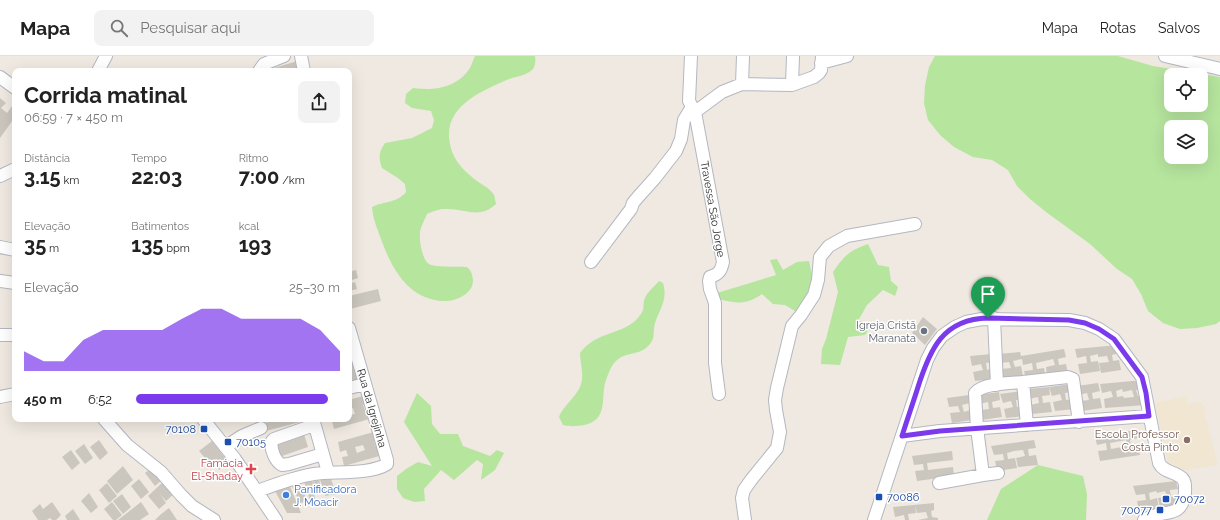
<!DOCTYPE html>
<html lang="pt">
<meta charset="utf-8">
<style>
:root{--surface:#fff;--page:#f2f2f2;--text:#222;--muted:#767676;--line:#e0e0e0;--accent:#7c3aed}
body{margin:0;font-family:Raleway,sans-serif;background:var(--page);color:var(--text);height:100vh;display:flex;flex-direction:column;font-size:15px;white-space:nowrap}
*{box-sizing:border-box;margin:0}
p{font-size:13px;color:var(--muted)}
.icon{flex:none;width:22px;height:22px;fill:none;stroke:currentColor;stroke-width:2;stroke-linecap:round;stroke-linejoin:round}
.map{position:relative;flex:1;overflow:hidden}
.panel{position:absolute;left:12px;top:12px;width:340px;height:354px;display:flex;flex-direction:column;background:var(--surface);border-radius:8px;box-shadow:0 4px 16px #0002}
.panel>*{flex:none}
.fabs{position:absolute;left:1164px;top:12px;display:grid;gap:8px}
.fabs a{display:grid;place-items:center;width:44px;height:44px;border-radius:8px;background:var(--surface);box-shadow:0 4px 16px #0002;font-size:20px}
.pin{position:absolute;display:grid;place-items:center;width:34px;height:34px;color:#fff;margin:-41px -17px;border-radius:50% 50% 50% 0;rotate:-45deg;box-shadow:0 0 4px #0007}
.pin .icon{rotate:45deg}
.round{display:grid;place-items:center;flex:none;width:42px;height:42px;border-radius:8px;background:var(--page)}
.headline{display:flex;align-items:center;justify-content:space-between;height:68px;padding:0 12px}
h1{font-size:22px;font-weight:700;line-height:30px}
.metrics{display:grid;grid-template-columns:repeat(3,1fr);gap:6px;height:68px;padding:4px 12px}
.metrics div{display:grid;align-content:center}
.metrics b{font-size:20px;font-weight:700}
.metrics small{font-size:11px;font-weight:400}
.metrics p{font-size:11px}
.chart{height:112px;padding:8px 12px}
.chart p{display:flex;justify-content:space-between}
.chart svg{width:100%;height:72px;margin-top:4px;fill:var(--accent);opacity:.7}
ul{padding:0 12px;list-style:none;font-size:13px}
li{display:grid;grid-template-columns:64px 48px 1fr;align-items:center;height:30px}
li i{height:10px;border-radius:5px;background:var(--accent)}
header{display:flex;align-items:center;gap:24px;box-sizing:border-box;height:56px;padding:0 20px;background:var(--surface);border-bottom:1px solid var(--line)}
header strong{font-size:19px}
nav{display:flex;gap:22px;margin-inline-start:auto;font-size:14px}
.search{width:280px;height:36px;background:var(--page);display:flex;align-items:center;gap:10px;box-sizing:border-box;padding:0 14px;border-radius:8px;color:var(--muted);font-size:15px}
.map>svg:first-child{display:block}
.education{fill:#f0e6d1}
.green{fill:#b6e59e;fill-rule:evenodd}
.building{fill:#cbc7bf;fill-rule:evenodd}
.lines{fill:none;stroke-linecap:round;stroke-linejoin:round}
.minor-casing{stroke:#b4b7c1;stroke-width:14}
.minor{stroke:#fff;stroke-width:12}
.route-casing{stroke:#fff;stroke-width:8}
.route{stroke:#7c3aed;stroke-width:5}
.worship-dot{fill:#6b7280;stroke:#fff;stroke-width:1.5}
.transit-dot{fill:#1a4fb4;stroke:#fff;stroke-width:1.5}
.education-dot{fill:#8d6e63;stroke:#fff;stroke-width:1.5}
.health-dot{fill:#e0444e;stroke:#fff;stroke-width:1.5}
.shop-dot{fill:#3f7fe0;stroke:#fff;stroke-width:1.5}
.labels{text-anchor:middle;stroke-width:3;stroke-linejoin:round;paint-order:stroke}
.street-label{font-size:11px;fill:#2e2e2e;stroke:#fff}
.worship-label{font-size:11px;fill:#5b616d;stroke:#fff;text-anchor:end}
.transit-label{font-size:11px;fill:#164399;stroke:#fff;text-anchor:start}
.education-label{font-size:11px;fill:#785e54;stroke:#fff;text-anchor:end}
.health-label{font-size:11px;fill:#be3a42;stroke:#fff;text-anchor:end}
.shop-label{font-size:11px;fill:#366cbe;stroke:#fff;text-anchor:start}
</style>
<header>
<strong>Mapa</strong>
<div class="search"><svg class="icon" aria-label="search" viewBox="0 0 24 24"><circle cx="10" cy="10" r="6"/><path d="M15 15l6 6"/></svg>Pesquisar aqui</div>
<nav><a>Mapa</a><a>Rotas</a><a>Salvos</a></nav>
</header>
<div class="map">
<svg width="1220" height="464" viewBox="0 0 1220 464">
<rect width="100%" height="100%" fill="#efe9e1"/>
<path class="education" d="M1188 340 1187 348 1200 346 1205 351V360L1218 409 1186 414 1169 411 1155 347Z"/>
<path class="green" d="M475 0H535C536 5 535 11 532 14 525 20 517 20 509 23 484 34 448 48 449 80 450 102 463 115 480 127 485 130 491 134 494 139 495 141 495 145 496 148 479 164 465 152 445 153 439 153 433 155 427 158 425 163 421 170 420 176 419 184 422 204 429 208 436 212 458 210 467 211 469 213 472 216 472 219 478 236 456 246 443 245 437 245 430 243 425 241 401 231 389 205 381 183 377 172 373 163 372 151 385 145 397 147 406 136L405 128 398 122 382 112C378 101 379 96 385 87L412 82 432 72 434 64 431 55 412 52 405 47 406 38 413 32C434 35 457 32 470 12 472 8 473 4 475 0Z
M935 0H1118L1153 10 1220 21V265L1216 268 1197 272 1180 273 1163 267 1148 255 1141 238 1132 223 1117 213 1090 188 1046 156 1030 143 1017 130 1008 114 992 104 973 101 954 91 940 79 928 64 924 47 925 29 929 11ZM1171 19H1201V49H1171ZM1171 71H1201V101H1171Z
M868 188 878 209 889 211 891 225 898 231 895 240 883 234 867 249 858 265 873 267 865 279 848 281 840 309 821 308 822 293 826 283 838 236 833 216C845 199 849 195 868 188Z
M777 203 783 214 797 206 809 205 814 228 798 257 785 249 773 248 762 238C746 249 737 248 719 243L717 237 776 219 770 204Z
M659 225 663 227C668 244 660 252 655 267 652 278 657 283 646 292 634 301 623 294 612 310 609 315 607 321 605 327 601 344 608 364 584 369 577 370 571 371 563 369L559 361C564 348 581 338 582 323 583 314 580 305 580 297 594 278 614 279 631 268 636 265 641 259 643 254 644 250 643 245 645 242 648 235 654 231 659 225Z
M417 337 431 350 432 368 440 378H458L463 390 490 400 497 394 504 397 495 414 481 424 483 408 477 404 454 424 441 414 424 433 425 445 414 446 403 442 397 433V420L406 413 418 406 432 410 404 366Z
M1038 409 1083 420 1087 438 1086 464H987L1001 433Z"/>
<path class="building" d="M301 4 303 13 298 15H264Z
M0 42 6 47 1 52 7 57 12 50 15 52V61L0 82Z
M356 214 358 222 349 225V216Z
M355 226 357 233 349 235V228Z
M378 233 381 245 350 253 349 240Z
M1000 239 999 253H994L986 252V240Z
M923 261 937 273 925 289 912 277Z
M1118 289 1119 297 1112 299 1113 305 1119 304 1121 314 1101 317 1099 307 1109 306 1107 300 1098 301V298L1090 300 1091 306 1098 305 1100 315 1080 318 1078 308 1087 307 1086 300 1077 302 1075 293Z
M1064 293 1066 301 1058 303 1059 309 1066 308 1068 318 1047 320 1046 311 1055 309 1053 303 1036 307 1037 313 1044 312 1046 322 1026 324 1024 315 1033 314 1032 307 1023 309 1022 303 1013 305 1015 311 1021 310 1023 320 1003 323 1001 313 1011 312 1009 306 1000 307 998 298 1020 296 1021 300Z
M992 298 993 306 986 307 987 314 993 312 995 323 975 325 973 316 983 314 981 308 972 310 970 300Z
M356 301 359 310 353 311 355 317 360 315 362 325 349 328V303Z
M1143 324 1144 332 1136 334 1138 340 1144 339 1146 349 1105 352 1104 343 1113 341 1111 335 1102 337 1100 328ZM1122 333 1123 336 1132 334 1134 341 1124 342 1123 340 1117 341 1116 335Z
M1098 327 1100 335 1092 337 1093 343 1100 342 1102 352 1082 355 1080 345 1089 344 1087 337 1079 339 1077 330Z
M1071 328 1073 336 1065 337 1066 344 1073 343 1075 353 1055 355 1053 346 1062 344 1060 338 1052 340 1049 331Z
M1049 331 1050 339 1042 340 1043 347 1050 346 1052 356 1032 358 1030 349 1039 347 1038 341 1029 343 1027 333Z
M1022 335 1024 343 1016 344 1017 351 1024 350 1025 360 1006 362 1004 353 1013 351 1011 345 1003 347 1000 338Z
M999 336 1000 344 992 346 993 352 1000 351 1002 361 982 364 980 354 989 353 988 346 979 348 977 339Z
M366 339 369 347 363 349 365 354 370 353 373 362 334 373 332 365 338 363H349V359L355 358 353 352 349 353V344Z
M969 339 970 347 962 349 964 356 970 354 972 364 952 367 950 357 960 356 958 350 949 351 947 342Z
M268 363H304V365L266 375 263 367 269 366Z
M1137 374 1138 382 1130 384 1131 390 1138 389 1140 399 1100 405 1098 395 1107 394 1106 387 1097 389 1095 380ZM1126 384 1127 390 1111 393 1110 387Z
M303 375 308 391 279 401 273 385Z
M377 375 380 384 374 385 376 391 381 389 383 399 344 410 342 401 348 400 346 394 340 396 338 386ZM363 389 365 394 357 397 355 391Z
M99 384 108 397 100 404 90 391Z
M1034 384 1036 392 1028 393 1029 400 1036 399 1038 409 1018 411 1016 402 1025 400 1023 394 1014 395 1007 397 1008 403 1015 402 1017 412 997 415 995 405 1004 404 1003 398 994 399 991 390Z
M212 385 228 406 219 414 213 407 218 402 210 408 199 395Z
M84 388 93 402 85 408 75 395Z
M71 394 80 407 72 414 62 401Z
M952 395 953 404 927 407 928 414 953 411 954 420 917 425 915 415 924 414 923 408 914 409 912 400Z
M123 410 133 424 117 438 107 425Z
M154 410 163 423 155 430 145 417Z
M329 417 336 438 325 440 319 420Z
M139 423 149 436 141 443 131 430Z
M310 423 312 426 319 424 322 434 316 437 312 426 315 443 310 445 304 425Z
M164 425 174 438 166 445 160 438 166 447 159 453 148 440Z
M1176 425 1178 433 1170 434 1171 441 1178 439 1180 450 1160 452 1158 442 1167 441 1165 435 1157 437 1156 435 1149 437 1150 444 1157 442 1159 452 1139 455 1137 445 1146 444 1145 438 1136 439 1133 430Z
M300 426 307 445 300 447 292 431Z
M107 427 117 440 109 447 99 434Z
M289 428 301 457H287L275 435Z
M89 437 98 451 91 457 81 445Z
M122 438 131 451 123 458 113 445Z
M52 446 61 459 56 464H52L50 462 47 464H38L32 455 40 448 43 453Z
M112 446 122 459 116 464H113L104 453Z
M141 446 149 458 140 464H118Z
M934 447V454L931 455 932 461 938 462V464H918L928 462 926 456 917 457 915 450 916 457 908 458 909 464H905L904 459 895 461 893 451Z
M169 452 177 464H155L160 459Z
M73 453 80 464H67L65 460Z"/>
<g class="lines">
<g class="minor-casing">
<path id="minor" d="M301 0 304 15
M691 0 689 45 695 56 723 206C721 215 719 218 710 221L709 225 710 233 715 247V307L719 338
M1165 0 1220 13
M821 7 847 0
M98 15 106 0
M259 15 264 8 284 0
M0 21 15 32
M742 28 743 0
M792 29 793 0
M695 56 722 36 742 28 792 29 814 21 819 17 821 14 822 0
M0 120 15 113
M0 191 15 194
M591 206 631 153 633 147 638 141 655 122 676 95 681 83 684 64 692 51
M0 225 15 227
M994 262 997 329
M0 279H15
M1023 326 1068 321 1073 323 1079 366
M349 332 365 328
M0 341 15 338
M104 363 127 389 161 416 181 439 192 450 214 464
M203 363 235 403 276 464
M313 363 328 416
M314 369 274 383 272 385C270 393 275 405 282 409L289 408 323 398
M902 380 940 375 1149 360
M225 391 242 380 261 372
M998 417 983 419 977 372 975 337C982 327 1011 327 1023 326L1027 369
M939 427 983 419
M257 435C275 429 294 421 314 418 333 415 370 419 387 408V404L349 272
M745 464 742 442 744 434 751 424 777 392 780 376 776 354 775 344 777 332 792 270 801 259 814 239 818 224 820 201 829 190 847 180 915 168
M874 464 927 304 933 292 942 280 955 271 966 266 982 263 1069 264 1085 267 1099 273 1114 283 1142 321 1159 407C1164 417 1174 415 1182 422 1186 426 1185 432 1185 437 1181 464 1165 452 1144 464"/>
</g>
<use href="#minor" class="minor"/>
</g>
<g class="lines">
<g class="route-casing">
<path id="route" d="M988 262 1069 264 1085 267 1099 273 1114 283 1142 321 1146 337 1149 360 940 375 902 380C907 364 913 347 918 331 930 293 943 263 988 262Z"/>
</g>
<use href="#route" class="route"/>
</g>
<circle class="worship-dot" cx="924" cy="275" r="4"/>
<g class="transit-dot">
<rect x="200" y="369" width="8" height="8" rx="2"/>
<rect x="224" y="382" width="8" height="8" rx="2"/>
<rect x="875" y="437" width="8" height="8" rx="2"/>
<rect x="1162" y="439" width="8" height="8" rx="2"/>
<rect x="1156" y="450" width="8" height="8" rx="2"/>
</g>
<circle class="education-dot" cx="1187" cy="384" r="4"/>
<path class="health-dot" d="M249 407h4v4h4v4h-4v4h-4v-4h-4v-4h4z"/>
<circle class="shop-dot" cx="286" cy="439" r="4"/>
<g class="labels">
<g class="street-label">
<text transform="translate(713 153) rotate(80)" y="4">Travessa São Jorge</text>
<text transform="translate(372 352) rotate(74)" y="4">Rua da Igrejinha</text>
</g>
<g class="worship-label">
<text x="916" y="273">Igreja Cristã<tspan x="916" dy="13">Maranata</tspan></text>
</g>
<g class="transit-label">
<text x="196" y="377" text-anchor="end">70108</text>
<text x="236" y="390">70105</text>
<text x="887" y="445">70086</text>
<text x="1174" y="447">70072</text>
<text x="1152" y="458" text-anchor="end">70077</text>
</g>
<g class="education-label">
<text x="1179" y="382">Escola Professor<tspan x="1179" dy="13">Costa Pinto</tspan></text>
</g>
<g class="health-label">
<text x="243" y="411">Famácia<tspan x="243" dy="13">El-Shaday</tspan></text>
</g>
<g class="shop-label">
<text x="294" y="437">Panificadora<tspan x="294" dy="13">J. Moacir</tspan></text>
</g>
</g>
</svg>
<div class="fabs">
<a><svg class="icon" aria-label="locate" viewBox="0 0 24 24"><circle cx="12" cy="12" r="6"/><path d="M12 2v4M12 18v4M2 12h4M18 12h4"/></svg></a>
<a><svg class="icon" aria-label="layers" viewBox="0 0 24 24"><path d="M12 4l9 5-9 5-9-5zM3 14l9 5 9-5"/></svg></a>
</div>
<div class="pin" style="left:988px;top:262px;background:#1e9e55"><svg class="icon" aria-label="arrive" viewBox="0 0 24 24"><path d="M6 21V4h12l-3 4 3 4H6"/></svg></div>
<section class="panel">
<div class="headline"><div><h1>Corrida matinal</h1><p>06:59 · 7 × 450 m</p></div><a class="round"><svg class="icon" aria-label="share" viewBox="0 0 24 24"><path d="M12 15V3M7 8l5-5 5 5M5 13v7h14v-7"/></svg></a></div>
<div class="metrics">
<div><p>Distância</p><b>3.15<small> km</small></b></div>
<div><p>Tempo</p><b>22:03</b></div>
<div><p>Ritmo</p><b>7:00<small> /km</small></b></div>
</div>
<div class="metrics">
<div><p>Elevação</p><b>35<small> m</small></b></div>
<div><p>Batimentos</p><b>135<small> bpm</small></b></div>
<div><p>kcal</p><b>193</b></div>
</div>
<div class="chart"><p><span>Elevação</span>25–30 m</p>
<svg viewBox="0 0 160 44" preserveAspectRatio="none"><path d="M0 44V32L10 38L20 38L30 25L40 19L50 19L60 19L70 19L80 12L90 6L100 6L110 12L120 12L130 12L140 12L150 19L160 32V44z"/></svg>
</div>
<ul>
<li><b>450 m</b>6:52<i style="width:94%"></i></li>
</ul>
</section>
</div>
